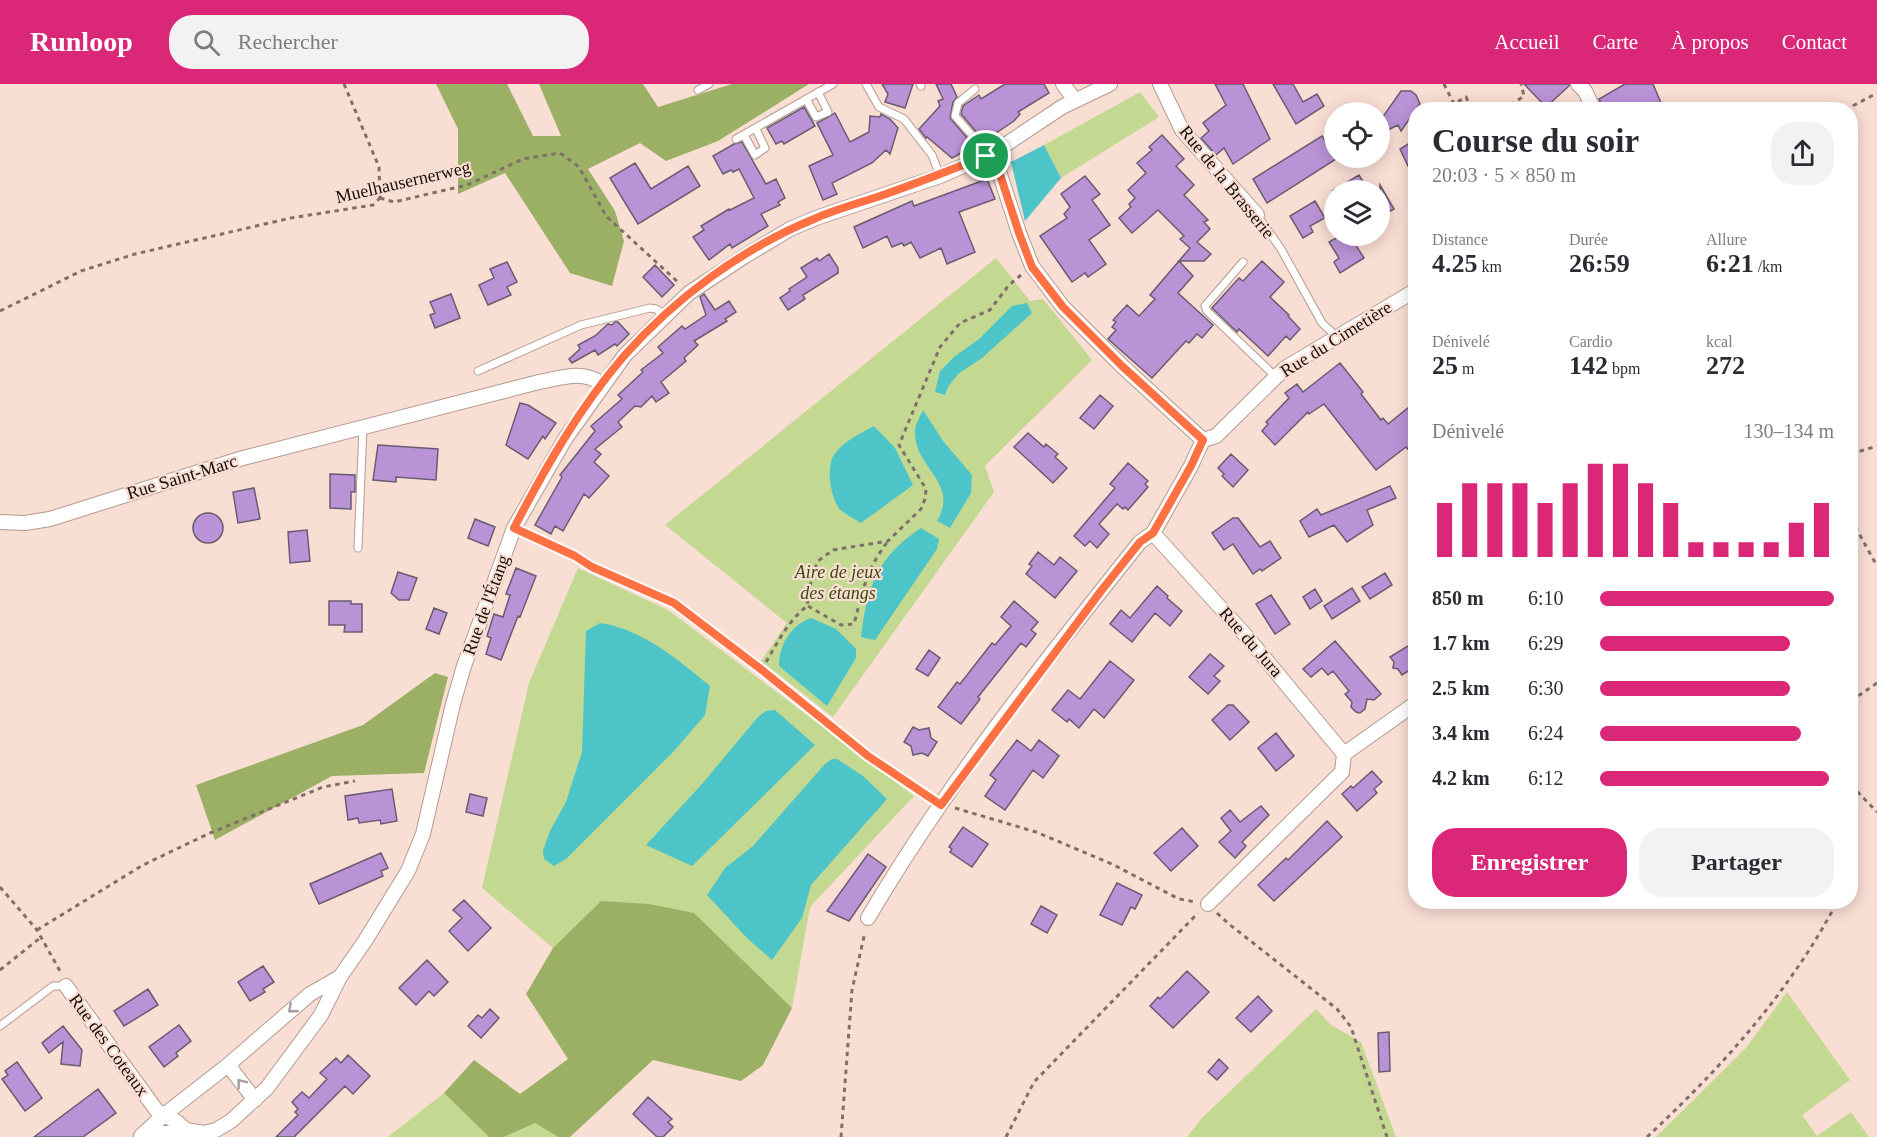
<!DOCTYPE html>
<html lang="fr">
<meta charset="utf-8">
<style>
:root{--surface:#fff;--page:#f2f2f3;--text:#2b2b33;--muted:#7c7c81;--accent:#db2777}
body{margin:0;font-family:"Times New Roman",serif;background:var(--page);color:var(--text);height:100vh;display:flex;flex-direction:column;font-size:22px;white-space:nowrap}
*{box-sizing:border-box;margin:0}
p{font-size:20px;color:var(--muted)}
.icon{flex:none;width:33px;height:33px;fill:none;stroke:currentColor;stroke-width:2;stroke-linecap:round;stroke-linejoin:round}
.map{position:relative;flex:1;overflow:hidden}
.details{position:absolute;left:1408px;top:18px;width:450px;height:807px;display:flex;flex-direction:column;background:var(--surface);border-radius:24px;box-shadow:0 3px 15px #0003}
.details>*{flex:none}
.fabs{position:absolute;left:1324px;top:18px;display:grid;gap:12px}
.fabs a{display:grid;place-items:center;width:66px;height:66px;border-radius:50%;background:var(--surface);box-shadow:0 3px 15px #0003;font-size:30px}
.pin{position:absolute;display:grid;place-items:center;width:51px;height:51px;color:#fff;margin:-26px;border:3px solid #fff;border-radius:50%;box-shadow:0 2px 6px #0007}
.round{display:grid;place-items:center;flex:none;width:63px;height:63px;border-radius:24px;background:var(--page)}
.headline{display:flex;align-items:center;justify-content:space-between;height:102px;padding:0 24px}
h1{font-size:33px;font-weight:700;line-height:45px}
.figures{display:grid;grid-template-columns:repeat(3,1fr);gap:9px;height:102px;padding:6px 24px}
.figures div{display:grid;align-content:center}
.figures b{font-size:26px;font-weight:700}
.figures small{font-size:16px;font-weight:400}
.figures p{font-size:16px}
.chart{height:168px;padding:12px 24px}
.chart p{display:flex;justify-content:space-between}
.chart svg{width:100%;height:108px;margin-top:6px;stroke:var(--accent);stroke-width:6}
.action{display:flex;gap:12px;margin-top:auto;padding:12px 24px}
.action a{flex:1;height:69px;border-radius:24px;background:var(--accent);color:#fff;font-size:24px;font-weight:700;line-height:69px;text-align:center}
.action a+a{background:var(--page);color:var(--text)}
ul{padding:0 24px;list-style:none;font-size:20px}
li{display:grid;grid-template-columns:96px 72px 1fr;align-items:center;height:45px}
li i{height:15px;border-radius:8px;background:var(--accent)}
header{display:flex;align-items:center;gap:36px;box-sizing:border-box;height:84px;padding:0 30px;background:var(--accent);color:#fff}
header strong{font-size:28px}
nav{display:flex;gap:33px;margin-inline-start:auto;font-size:21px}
.search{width:420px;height:54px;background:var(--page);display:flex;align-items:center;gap:15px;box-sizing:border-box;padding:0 21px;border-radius:24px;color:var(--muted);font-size:22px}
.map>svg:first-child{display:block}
.green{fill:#c3d890}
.forest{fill:#9bb064}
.water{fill:#4dc4c8}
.building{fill:#ba93d7;stroke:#675c70;stroke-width:1.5}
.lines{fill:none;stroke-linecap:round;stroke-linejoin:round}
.service-casing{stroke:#b39a8f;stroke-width:9}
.minor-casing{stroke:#b39a8f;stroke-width:16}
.path{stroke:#817069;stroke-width:3;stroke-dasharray:4.5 4.5;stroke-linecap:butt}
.service{stroke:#fff;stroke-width:7}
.minor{stroke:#fff;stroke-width:14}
.oneway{stroke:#a29f9d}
.route-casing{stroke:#fff;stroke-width:12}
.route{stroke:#ff7043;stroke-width:8}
.labels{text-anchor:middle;stroke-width:4.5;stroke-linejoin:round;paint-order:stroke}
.street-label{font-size:18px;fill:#160e0a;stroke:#f9ded3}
.park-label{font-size:18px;font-style:italic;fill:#3c4910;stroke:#f9ded3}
</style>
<header>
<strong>Runloop</strong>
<div class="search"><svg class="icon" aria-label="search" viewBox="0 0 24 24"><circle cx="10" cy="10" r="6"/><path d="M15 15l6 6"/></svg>Rechercher</div>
<nav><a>Accueil</a><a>Carte</a><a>À propos</a><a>Contact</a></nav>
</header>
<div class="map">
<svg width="1877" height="1053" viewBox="0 0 1877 1053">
<rect width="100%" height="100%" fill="#f9ded3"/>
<path class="green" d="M1140 8 1159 33 1061 94 1044 61Z
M996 174 1030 217 1043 215 1092 276 985 382 994 408 833 633 761 577 787 539 665 441Z
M578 484 668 526 914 712 810 823 792 924 694 829 601 817 553 864 482 804 529 599Z
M1787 908 1850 996 1802 1031 1817 1052 1851 1028 1869 1053H1656L1746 964Z
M1316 925 1331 941 1361 958 1396 1053H1187L1201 1035Z
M444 1009 489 1053H388Z
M535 1039 558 1053H504Z"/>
<path class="forest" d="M436 0H507L533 52H561L539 0H643L658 23 732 0H809L718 57 666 77 640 59 588 85 615 127 624 157 612 202 570 189 505 89 458 110V45Z
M435 589 448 593 424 689 332 692 215 756 196 701 363 641Z
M601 817 649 820 694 829 792 924 763 981 741 997 653 976 570 1053H558L535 1039 504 1053H489L444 1009 474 976 520 1010 568 975 526 910 553 864Z"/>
<path class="water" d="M1044 61 1061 94 1025 137 1011 78Z
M1027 219 1032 229 982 274 958 290 948 303 945 311 935 308 940 287 954 273 979 255 1012 222Z
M923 326 943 357 972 391 971 409 950 444 937 437C960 398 914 384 915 348 915 340 920 333 923 326Z
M874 342 895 364 913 401 861 439C855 435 842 429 838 423 831 411 826 386 833 373 841 358 860 350 874 342Z
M921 444 939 455 937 465 875 556 861 553C867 503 877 473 921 444Z
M811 534 836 545 856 565V574L827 622 779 582C779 561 791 541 811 534Z
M600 539C644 546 677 575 710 602L705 631 674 667 566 775 554 782 544 775 543 767 550 747 566 718 582 668 586 547Z
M775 626 815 661 692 782 646 761 702 700 758 633 766 627Z
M832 675H837L863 692 887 715 811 801 802 834 772 876 746 853 707 811 725 784 753 762 825 680Z"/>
<path class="building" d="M882 0H913L905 24 885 18 888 10Z
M936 0H951L957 13 953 18 950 34 974 62 952 74 927 53 926 54 919 45 940 22 938 17 943 15Z
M1005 0H1044L1049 9 1018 28 1020 30 1014 37 984 57 961 30 963 22 979 11 981 15Z
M1215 0H1243L1270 55 1233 80 1224 64 1216 71 1201 54 1209 47 1203 39 1226 21Z
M1273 0H1293L1303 18 1317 10 1324 22 1296 40Z
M1524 0H1569V2L1546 23Z
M1625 0H1653L1664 26H1638L1634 19 1623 26H1604L1599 15Z
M1401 7H1411L1416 11 1420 20 1401 47 1398 41 1388 46 1382 34Z
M804 23 815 42 784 60 782 57 776 60 767 44Z
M835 29 850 58 869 48 870 32 880 33 881 30 890 35 898 44 890 70 886 66 872 79 832 99 837 110 823 116 809 82 833 71 817 39Z
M1162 51 1184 75 1176 82 1194 101 1184 111 1208 136 1204 138 1210 145 1197 158 1211 170 1204 177H1179L1193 192 1178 209 1213 241 1202 254 1197 250 1189 259 1186 257 1152 294 1108 255 1116 246 1112 243 1116 238 1113 236 1127 221 1139 232 1155 215 1150 211 1190 164 1180 155 1184 152 1158 126 1132 149 1119 134 1131 123 1129 120 1135 114 1128 106 1146 89 1137 79 1152 66 1149 63Z
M1322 52 1336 75 1267 119 1253 95Z
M1416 55V99L1400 65Z
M742 58 766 100 776 95 785 114 778 118 780 121 761 130 768 142 732 164 730 160 709 176 693 153 704 146 701 142 729 125 730 126 754 114 739 85 733 88 731 86 723 90 713 72 734 60Z
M635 79 651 105 688 82 700 102 638 140 610 94Z
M1359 91 1368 106H1334Z
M1085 92 1100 110 1092 116 1110 141 1089 156 1106 180 1088 193 1085 189 1072 198 1040 152 1067 134 1064 130 1070 123 1061 110Z
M987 95 995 115 959 128 975 168 947 180 941 164 920 174 911 158 904 162 902 159 892 163 887 152 863 164 854 143 912 117 914 122Z
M1380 101 1394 125 1380 133Z
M1315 117 1325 134 1310 142 1313 148 1303 154 1290 132Z
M1340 152H1350L1364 174 1340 189 1334 178 1339 174 1329 158Z
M829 170 838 184V189L803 211 805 215 788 226 780 214 790 207 789 205 807 193 801 184 817 174 819 177Z
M1262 177 1284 198 1270 213 1289 231 1288 232 1300 245 1290 256 1286 252 1268 272 1239 245 1237 248 1212 224 1239 194 1243 197Z
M507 178 517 198 507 203 511 211 488 221 479 201 494 194 490 185Z
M655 181 674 201 662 213 643 193Z
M451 210 460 234 435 244 430 231 435 229 430 218Z
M704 210 715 226 729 217 736 228 725 235 727 237 694 257 698 261 684 274 686 277 661 298 669 309 656 318 652 312 641 323 635 322 618 338 622 343 595 365 601 370 594 378 609 392 589 414 584 410 563 447 555 442 551 450 535 441 562 393 560 391 595 347 591 342 622 315 618 311 643 288 641 286 663 269 658 263 682 242 685 245 706 231 700 213Z
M615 238H618L629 250 617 262 615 260 598 271 595 266 572 279 569 275 580 265 578 261 595 252 608 240 612 241Z
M1340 279 1363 308 1361 310 1381 336 1383 334 1388 340 1409 323 1416 332V375L1406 363 1376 386 1324 320 1309 330 1308 328 1275 361 1262 347 1268 340 1266 338 1289 314 1285 309 1297 300 1303 308Z
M1100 311 1113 322 1094 345 1080 334Z
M520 319 528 321 556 339 545 355 543 352 528 375 506 361Z
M1028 349 1044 363 1046 360 1058 370 1055 373 1067 384 1053 399 1014 363Z
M378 361 438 365 436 396 396 393V398L373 396Z
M1231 370 1248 386 1233 403 1222 392 1224 390 1218 384Z
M1128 379 1148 397 1145 400 1148 403 1128 426 1125 423 1123 425 1117 420 1099 440 1109 450 1097 464 1090 457 1085 462 1074 452 1115 404 1110 400Z
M330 390 355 391V408H351V425L330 424Z
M1390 402 1396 414 1367 426 1373 441 1347 458 1334 441 1309 453 1300 437 1317 425 1321 431Z
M254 404 260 435 238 439 233 408Z
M193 444a15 15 0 1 1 30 0a15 15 0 1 1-30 0Z
M1233 434H1238L1260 463 1270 457 1281 474 1262 487 1260 485 1253 490 1233 460 1224 466 1212 449Z
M475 435 495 443 488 462 468 454Z
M307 446 310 477 290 479 288 448Z
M1038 468 1054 481 1060 473 1077 487 1055 514 1026 490 1032 482 1029 480Z
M516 484 536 492 520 533 518 532 501 576 486 570 491 554 487 552 494 530 503 533 510 511 506 510Z
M398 488 417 494 409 516H399L391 509Z
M1385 489 1392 501 1370 515 1362 503Z
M1157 502 1168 512 1167 514 1182 527 1170 542 1155 529 1132 558 1110 540 1121 526 1130 534Z
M1352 504 1360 517 1332 535 1324 522Z
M1315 505 1322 517 1310 525 1303 513Z
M1271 511 1290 540 1275 550 1256 520Z
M329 517H351V520H362V548H344L345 541H329Z
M1014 517 1038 538 1031 546 1036 550 1026 563 1021 559 978 613 980 615 961 640 938 623 957 598 960 600 992 559 995 561 1011 542 1001 533Z
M434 524 447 529 439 550 426 545Z
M1335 557 1381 610 1374 616 1367 615 1365 625 1360 629 1356 628 1351 623 1352 618 1345 610 1349 607 1333 587 1328 591 1322 584 1311 593 1303 585Z
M1416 557V582L1402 591 1398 585 1393 584 1394 578 1390 573Z
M929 566 940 574 928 592 916 585Z
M1210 570 1224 582 1214 592 1220 597 1208 610 1189 593Z
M1110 577 1134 596 1104 634 1094 625 1079 644 1069 635 1067 638 1052 626 1068 606 1080 615Z
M1228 621H1233L1249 638 1230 656 1212 636Z
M913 643 919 646 929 644 931 654 937 658 928 672 922 669 913 671 911 662 904 658Z
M1276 649 1294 672 1276 687 1258 664Z
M1017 656 1031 667 1039 656 1059 672 1043 694 1033 686 1005 726 985 712 996 696 990 691Z
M1372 687 1382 698 1374 705 1377 709 1357 727 1342 710 1351 702 1353 704Z
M392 705 397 737 381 740 380 736 359 739 358 734 348 736 345 712Z
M470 710 487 714 483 732 466 728Z
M1261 722 1269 731 1242 758 1246 762 1235 774 1219 758 1231 747 1221 734 1230 726 1240 738Z
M1327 737 1342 753 1274 817 1258 801 1286 774 1288 776Z
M963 743 988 760 972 783 950 768 952 765 949 763Z
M1182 744 1198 762 1171 787 1154 769Z
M381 769 388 784 381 787 383 792 319 820 310 800Z
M868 770 886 783 849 837 827 827Z
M1117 799 1142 811 1135 825 1131 823 1122 841 1100 831Z
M464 816 491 844 468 867 449 847 462 834 453 826Z
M1041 822 1057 831 1047 849 1031 840Z
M427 876 448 898 434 912 429 907 416 921 399 904Z
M263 882 274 898 263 905 265 908 250 917 238 898Z
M1187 887 1209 908 1173 944 1150 922 1158 913 1160 915Z
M148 905 158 921 124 942 114 927Z
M1258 912 1272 927 1251 948 1236 934Z
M490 925 499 934 481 954 468 942 478 931 482 934Z
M179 941 191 957 176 969 178 972 164 983 149 963Z
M63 942 82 966 80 982 61 980 63 958 49 969 42 959Z
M1389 948 1390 987 1379 988 1378 949Z
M348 971 370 992 353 1010 345 1002 294 1053H276L298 1031 295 1028 298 1025 292 1018 302 1008 309 1014 327 995 320 989 336 974 341 979Z
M1219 975 1228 984 1217 996 1208 988Z
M17 978 42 1014 25 1027 2 995 8 991 5 987Z
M98 1005 116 1029 83 1053H34Z
M648 1013 672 1035 668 1038 673 1043 663 1053H657L633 1030Z"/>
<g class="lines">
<g class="service-casing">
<path id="service" d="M866 0 879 23 904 35 932 71 940 92
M920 0 921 2
M975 5 958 19 955 32 978 58 986 72
M698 6 709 0
M806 15 816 33 828 28 818 8
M744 51 755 71 765 64 756 45
M736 55 833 0
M1257 131 1281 165 1322 239 1337 253
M1243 178 1205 222 1207 227 1275 292
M478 287 581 241 650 224 656 225 665 231
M514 444 575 472 592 483 674 519 762 586 868 672 941 721
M358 464 363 343
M0 942 53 902H66"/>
</g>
<g class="minor-casing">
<path id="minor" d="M1063 0 1075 16
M1160 0 1182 46 1257 131
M1578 0 1585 7 1594 26
M993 69 1019 149 1032 182 1063 223 1122 282 1203 356
M0 438 25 439 50 435 243 374 539 298C561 294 583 285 602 300
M1153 449 1247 553 1344 670 1342 688 1208 820
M1344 670 1416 619
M868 834C946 701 1044 578 1140 458L1153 449 1191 382 1203 356 1216 352 1285 284 1416 206
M66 902 157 1027 177 1038 186 1046
M228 981 255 1016
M143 1051 186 1046 204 1049 216 1046 231 1037 267 1004 321 931 340 893 365 857 408 787 423 750 453 620 464 582 514 444 565 355 625 271 689 209 745 172 790 145 816 134 940 92 993 69 1062 23 1110 0
M141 1052 164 1031 228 981 310 910 340 893"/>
</g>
<path class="path" d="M344 0 379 83 380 114
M1444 0 1454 20 1466 13 1472 26
M1503 26 1524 12 1521 0
M1845 26 1877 9
M380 114 394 118 467 101 523 75 560 69 579 83 606 132 679 199
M0 227 81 187 135 170 291 134 373 121 380 114
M1851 370 1877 362
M1851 435 1877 482
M808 522 841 541 854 540C863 506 866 486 888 457
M766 578C778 558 788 537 807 522L812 492 818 477 833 466 888 457 921 425 925 415 926 405 899 361 940 263 960 239 990 226 1009 201 1021 191
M1851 617 1877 599
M1851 701 1877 728
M1851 709C1857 732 1857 751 1851 774
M955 724 1036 748 1112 780 1179 815 1196 818
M0 803 37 846 61 889
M1217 829 1229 840 1337 925 1351 943 1387 1053
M37 846 143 781 210 749 323 703 355 697
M0 886 40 854
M841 1053 852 906 865 848
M1006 1053 1034 998 1198 829
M1647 1053C1721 984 1790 908 1837 818"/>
<use href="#service" class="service"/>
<use href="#minor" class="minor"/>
</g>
<defs><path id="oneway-chevron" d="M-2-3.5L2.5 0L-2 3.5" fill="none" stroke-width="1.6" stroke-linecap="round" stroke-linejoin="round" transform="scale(1.5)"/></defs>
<g class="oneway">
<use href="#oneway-chevron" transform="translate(292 925) rotate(139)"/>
<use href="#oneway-chevron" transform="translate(241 999) rotate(-128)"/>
</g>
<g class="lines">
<g class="route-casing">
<path id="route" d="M993 69 1019 149 1032 183 1063 223 1122 282 1203 356 1191 382 1153 449 1140 458 1101 507 941 721 868 672 762 586 674 519 592 483 575 472 514 444C545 384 580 323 624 272 675 214 743 164 814 135 836 125 860 119 883 111 920 98 956 84 993 69Z"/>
</g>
<use href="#route" class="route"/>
</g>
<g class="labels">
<g class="street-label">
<text transform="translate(403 98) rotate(-13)" y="6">Muelhausernerweg</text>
<text transform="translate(1227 98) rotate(51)" y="6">Rue de la Brasserie</text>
<text transform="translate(1336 255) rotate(-32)" y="6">Rue du Cimetière</text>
<text transform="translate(182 393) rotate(-17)" y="6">Rue Saint-Marc</text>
<text transform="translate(486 521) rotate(-70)" y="6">Rue de l'Étang</text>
<text transform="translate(1251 558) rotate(49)" y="6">Rue du Jura</text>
<text transform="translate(109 961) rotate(54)" y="6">Rue des Coteaux</text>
</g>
<g class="park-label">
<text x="838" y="494">Aire de jeux<tspan x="838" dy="21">des étangs</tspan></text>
</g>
</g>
</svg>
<div class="fabs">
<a><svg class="icon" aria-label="locate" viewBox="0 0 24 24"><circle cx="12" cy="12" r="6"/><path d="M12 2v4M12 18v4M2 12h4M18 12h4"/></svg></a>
<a><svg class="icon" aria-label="layers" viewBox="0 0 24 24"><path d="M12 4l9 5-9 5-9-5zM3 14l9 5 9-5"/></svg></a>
</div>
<div class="pin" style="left:986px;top:72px;background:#1e9e55"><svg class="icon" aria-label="arrive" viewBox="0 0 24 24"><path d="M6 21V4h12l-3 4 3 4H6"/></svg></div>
<section class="details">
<div class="headline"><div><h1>Course du soir</h1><p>20:03 · 5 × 850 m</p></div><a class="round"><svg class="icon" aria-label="share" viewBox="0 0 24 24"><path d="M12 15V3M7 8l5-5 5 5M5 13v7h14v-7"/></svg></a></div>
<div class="figures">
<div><p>Distance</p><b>4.25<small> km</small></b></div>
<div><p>Durée</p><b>26:59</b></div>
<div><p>Allure</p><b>6:21<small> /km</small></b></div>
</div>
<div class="figures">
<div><p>Dénivelé</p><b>25<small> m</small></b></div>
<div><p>Cardio</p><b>142<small> bpm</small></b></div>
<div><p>kcal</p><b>272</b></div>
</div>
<div class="chart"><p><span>Dénivelé</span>130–134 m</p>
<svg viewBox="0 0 160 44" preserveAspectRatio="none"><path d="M5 44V22M15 44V14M25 44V14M35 44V14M45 44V22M55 44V14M65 44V6M75 44V6M85 44V14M95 44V22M105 44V38M115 44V38M125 44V38M135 44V38M145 44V30M155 44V22"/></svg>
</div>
<ul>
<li><b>850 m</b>6:10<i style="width:100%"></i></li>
<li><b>1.7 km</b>6:29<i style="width:81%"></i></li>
<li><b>2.5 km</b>6:30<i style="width:81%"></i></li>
<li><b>3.4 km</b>6:24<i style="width:86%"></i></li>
<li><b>4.2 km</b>6:12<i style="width:98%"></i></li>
</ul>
<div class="action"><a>Enregistrer</a><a>Partager</a></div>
</section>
</div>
